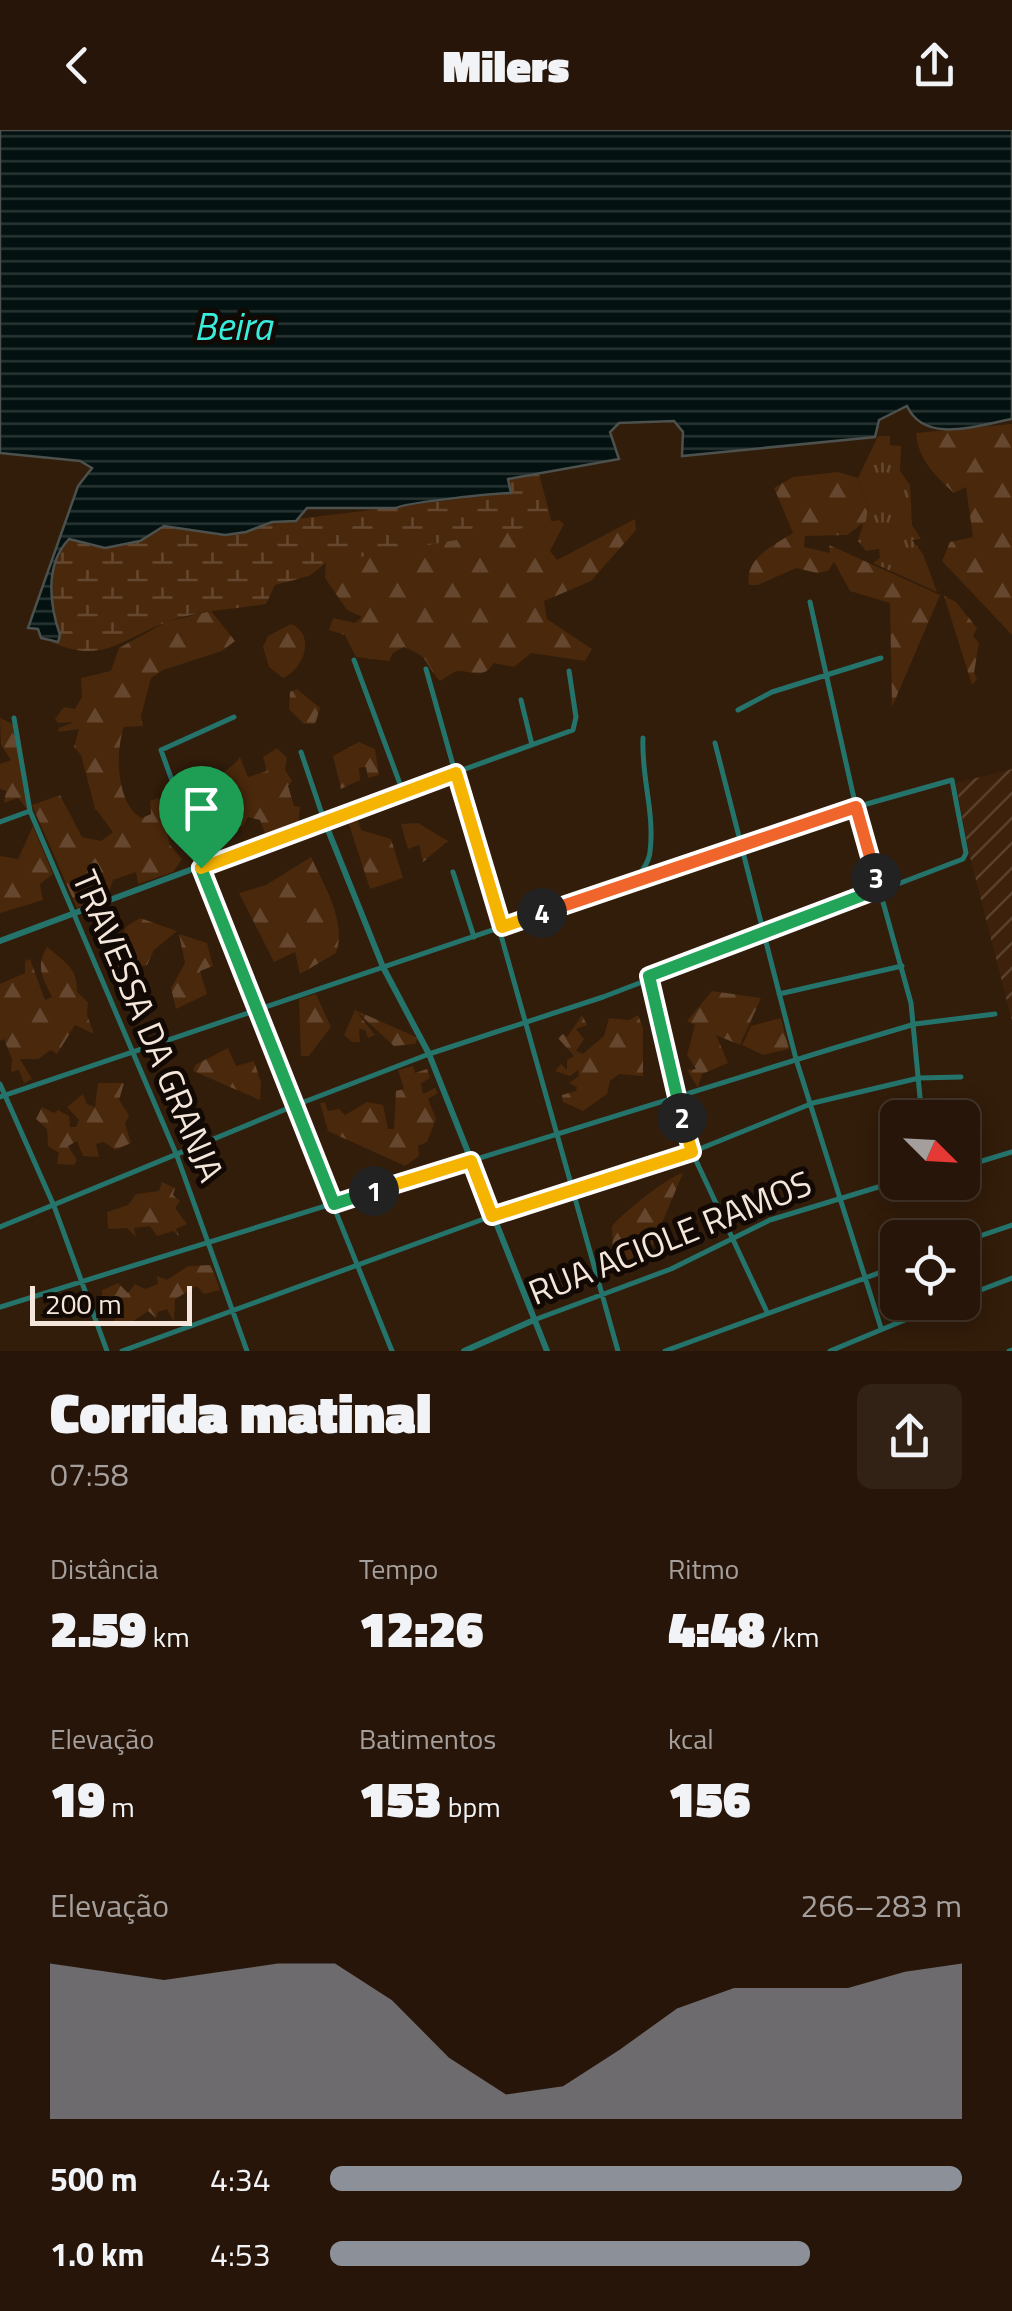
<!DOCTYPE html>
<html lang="pt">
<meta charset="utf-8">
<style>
:root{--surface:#261508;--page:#322216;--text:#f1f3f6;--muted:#a49f9c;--line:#423429;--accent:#8c9099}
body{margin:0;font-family:"Titillium Web",sans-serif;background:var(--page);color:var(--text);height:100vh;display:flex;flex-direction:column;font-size:38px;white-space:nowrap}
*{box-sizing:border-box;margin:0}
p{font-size:32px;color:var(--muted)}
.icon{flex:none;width:55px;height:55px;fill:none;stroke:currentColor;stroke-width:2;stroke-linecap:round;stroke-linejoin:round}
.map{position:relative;height:1221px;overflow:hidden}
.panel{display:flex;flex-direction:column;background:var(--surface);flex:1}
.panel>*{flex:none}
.needle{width:65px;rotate:114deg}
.tools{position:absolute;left:880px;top:970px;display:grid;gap:20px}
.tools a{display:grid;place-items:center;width:100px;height:100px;border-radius:15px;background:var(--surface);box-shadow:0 5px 25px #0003,0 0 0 2px var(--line);font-size:50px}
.scale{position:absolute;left:30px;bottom:25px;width:162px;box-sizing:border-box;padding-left:10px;border:5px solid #f5e6db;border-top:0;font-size:28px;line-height:35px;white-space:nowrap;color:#f5e6db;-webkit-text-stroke:8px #120904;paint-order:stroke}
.pin{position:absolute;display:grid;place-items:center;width:85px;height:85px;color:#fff;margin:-102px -42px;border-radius:50% 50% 50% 0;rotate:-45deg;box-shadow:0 0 10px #0007}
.pin .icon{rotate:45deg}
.km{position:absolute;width:50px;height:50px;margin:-25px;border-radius:50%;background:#222;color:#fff;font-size:28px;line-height:50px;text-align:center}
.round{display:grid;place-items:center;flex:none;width:105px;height:105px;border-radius:15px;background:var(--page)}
.summary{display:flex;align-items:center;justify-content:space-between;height:170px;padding:0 50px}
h1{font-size:55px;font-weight:800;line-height:75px}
.metrics{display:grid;grid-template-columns:repeat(3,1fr);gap:15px;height:170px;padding:10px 50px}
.metrics div{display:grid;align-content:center}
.metrics b{font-size:50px;font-weight:800}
.metrics small{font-size:28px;font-weight:400}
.metrics p{font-size:28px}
.chart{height:280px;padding:20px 50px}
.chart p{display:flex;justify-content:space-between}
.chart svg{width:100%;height:180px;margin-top:10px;fill:var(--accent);opacity:.7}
ul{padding:0 50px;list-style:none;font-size:32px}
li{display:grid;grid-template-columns:160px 120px 1fr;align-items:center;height:75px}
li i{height:25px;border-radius:12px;background:var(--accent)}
header{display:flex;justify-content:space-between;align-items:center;height:130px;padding:0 50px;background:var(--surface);font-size:45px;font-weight:800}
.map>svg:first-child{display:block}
.industrial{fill:url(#industrial-furrows)}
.grass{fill:url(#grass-tufts)}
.forest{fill:url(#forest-firs)}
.wetland{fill:url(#wetland-marsh)}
.water{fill:url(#water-rules);stroke:#4c514d;stroke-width:2.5}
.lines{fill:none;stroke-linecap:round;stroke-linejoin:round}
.minor{stroke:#25746c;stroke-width:5}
.tertiary{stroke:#25746c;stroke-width:6}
.split-1-casing{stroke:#fff;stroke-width:20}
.split-2-casing{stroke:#fff;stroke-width:20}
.split-3-casing{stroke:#fff;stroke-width:20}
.split-4-casing{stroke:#fff;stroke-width:20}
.split-5-casing{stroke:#fff;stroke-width:20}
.split-1{stroke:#22a559;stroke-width:12}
.split-2{stroke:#f5b400;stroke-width:12}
.split-3{stroke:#22a559;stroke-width:12}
.split-4{stroke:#f0652b;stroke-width:12}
.split-5{stroke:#f5b400;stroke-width:12}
.labels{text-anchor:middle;stroke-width:10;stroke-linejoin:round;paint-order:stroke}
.street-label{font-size:35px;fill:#f5e6db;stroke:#120904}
.water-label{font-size:38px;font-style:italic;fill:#39eddd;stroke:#120904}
</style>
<header><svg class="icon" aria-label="back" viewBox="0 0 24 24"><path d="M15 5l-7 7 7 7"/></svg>Milers<svg class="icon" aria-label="share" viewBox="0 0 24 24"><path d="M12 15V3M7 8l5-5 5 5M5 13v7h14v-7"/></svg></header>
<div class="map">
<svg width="1012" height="1221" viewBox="0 0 1012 1221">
<defs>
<pattern id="industrial-furrows" width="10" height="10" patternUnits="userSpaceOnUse" patternTransform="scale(2.5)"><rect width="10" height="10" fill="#3d210a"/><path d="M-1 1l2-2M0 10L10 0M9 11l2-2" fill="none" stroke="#5a412d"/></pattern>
<pattern id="grass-tufts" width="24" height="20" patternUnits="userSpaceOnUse" patternTransform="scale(2.5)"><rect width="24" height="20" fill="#49280b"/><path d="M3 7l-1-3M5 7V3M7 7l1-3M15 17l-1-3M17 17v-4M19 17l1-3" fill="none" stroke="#64472e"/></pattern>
<pattern id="forest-firs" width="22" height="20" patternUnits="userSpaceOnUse" patternTransform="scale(2.5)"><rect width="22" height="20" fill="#49280b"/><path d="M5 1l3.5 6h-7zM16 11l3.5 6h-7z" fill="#64472e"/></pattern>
<pattern id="wetland-marsh" width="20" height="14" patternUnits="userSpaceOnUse" patternTransform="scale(2.5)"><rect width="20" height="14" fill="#49280b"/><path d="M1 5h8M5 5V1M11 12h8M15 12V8" fill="none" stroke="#64472e"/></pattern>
<pattern id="water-rules" width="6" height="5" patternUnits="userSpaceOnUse" patternTransform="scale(2.5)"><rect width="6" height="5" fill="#031110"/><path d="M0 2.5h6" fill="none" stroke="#283432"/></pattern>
</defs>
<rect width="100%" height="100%" fill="#321c0a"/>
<path class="industrial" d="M1012 639V891L969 723 956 653Z"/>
<path class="grass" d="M878 306H890V315L901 316 900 341 910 355 912 395 921 409 912 410 923 424 937 462 873 433 880 428 879 419 866 421 858 411 868 376 858 348Z"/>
<path class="forest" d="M1012 294V505L942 431 950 412 973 407 966 357 954 363C935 346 918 329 916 303Z
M838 342 858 348 868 376 866 391 847 405 805 406 804 417 830 423 829 415 940 465 892 577 890 473 850 461 834 432 828 441 817 443 796 438 758 455H749C744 428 774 415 793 403L774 358 793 347Z
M635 389 636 400 591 451 544 471 547 489 592 519 585 531 531 523 514 537 494 533C482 551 473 540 456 541L440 551C424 534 432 528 404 517L393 523 389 531 356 527 345 505 329 500 333 488 355 493 362 487 347 480 325 448 326 433 559 390 564 394 550 421 557 430Z
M944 466 956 472 977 498 973 506 979 513 974 543 977 549 972 555Z
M211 481 235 511 222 521 163 540 151 548 141 586 143 596 124 597C115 621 116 675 142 688L151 684 150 671 159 668 170 715 182 729 173 742 138 754 136 742 113 750 108 765 77 778 32 675 60 665 82 707 101 711 113 702 95 678 81 625 74 617 79 599 58 602 59 598 74 592 58 593 55 589 64 577 75 579 82 567 81 548 111 541 119 518 166 492Z
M291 494C317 505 303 540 283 548L269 537 263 517 268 506Z
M297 559 320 578 315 594H304L289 579 290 562Z
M0 588 13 594 27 679 18 668 4 673 6 661 0 659V634L11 630 1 615Z
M359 612 375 619 379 645 368 648 366 637 359 638 360 650 341 659 333 626Z
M277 618 287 628 285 640 292 651 288 656 294 676 300 677 298 696 266 706 260 690 248 687 243 696 214 705 201 667C208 648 229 643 240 627L248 647 267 641 263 627Z
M356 685 361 700 391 709 403 748 370 759 347 688Z
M418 693 448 711 423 732 419 715 408 719 401 694Z
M33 696 53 744 40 754 43 770 0 783V726L18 729Z
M311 727C324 755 347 792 336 823L300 844 295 822 274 832 239 763 266 755Z
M140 788 177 801 154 820 147 835 116 841 121 818 115 816 127 796Z
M179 804 207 813 213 836 200 841 207 864 176 879 171 858 185 833Z
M47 817C65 832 78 838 77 862L88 872 87 885 94 904 75 895 57 924 51 920 38 929H20L32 949 24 953 19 940 11 942 12 929 4 909 0 911V854L25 843V831L30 829 45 870 52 867C43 849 35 837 47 817Z
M712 861 761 868 740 915 716 905 728 933 702 944 698 958 687 940 696 939 687 925 695 895 687 891Z
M316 864 331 897 309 926H301L299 869Z
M355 880 418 908 415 914 394 916 356 881 375 905 368 908 365 900 359 899 360 912H352L344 905Z
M582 885 587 895 576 899 584 909 576 921 583 924 604 906 609 888 629 890 638 885 643 898V946L619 944 610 951 607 964 583 981 563 972 562 965 576 961 577 957 569 953 579 946 578 940 570 946 555 941 561 934 567 940V930L574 926 558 908 563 904 567 907Z
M781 888 789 919 763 925 742 915 751 896Z
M228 918 236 936 254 931 261 953 260 970 193 941 195 935Z
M413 936 415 943 427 939 430 948 421 953 423 964 435 958 438 963 428 969 436 989 427 1012 418 1016 419 1026 405 1036 328 1001 320 973 325 972 328 981 339 979 345 985 367 972 383 975 388 999H394L396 961 404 959 398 940Z
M98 953H124L119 970 129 985 125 994 131 1013 115 1020 104 1012 96 1014 99 1027 83 1026 77 1011 68 1016 77 1030 74 1035 57 1034 59 1023 48 1016 47 999 36 989 42 977 54 983 58 980 69 986 70 997H76L79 990 67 977 83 964 87 974 95 977Z
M683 1043 651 1119 625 1135 613 1129 612 1096C624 1082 667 1047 683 1043Z
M162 1052 175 1058 173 1065 180 1071 175 1078 187 1094 176 1099 179 1106 173 1101 157 1106 150 1096 134 1098 136 1107 127 1098 108 1099 107 1082 128 1075 136 1064 159 1061Z
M211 1135 220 1160 204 1164 197 1156 175 1169 174 1192 167 1179 158 1182 156 1188 148 1181 132 1192 113 1193 118 1182 114 1166 102 1167V1160L118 1153 128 1163 135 1154 145 1159 158 1154 157 1146 167 1150 188 1136Z"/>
<path class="wetland" d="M539 344 552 393 326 433 309 446 275 455 266 474C232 480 199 480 167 492 121 509 104 535 51 512H58C56 478 41 439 69 409L82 410 92 417 164 396 225 405 272 392 510 363 507 349Z"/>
<path class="water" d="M0 0H1012V289C979 295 925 315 907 276L879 290 875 307 682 326 683 302 674 291 619 293 610 302 619 329 508 349 511 363C496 363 403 373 396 378H307L296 391 272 392 246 402 225 405 164 396 140 411 105 418 69 409C44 435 50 476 60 505L58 512 41 508 38 499 28 498 78 356 92 338 80 331 0 323Z"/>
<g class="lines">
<path class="minor" d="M810 472 853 664 911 873 922 988
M354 530 403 662
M426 539 618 1221
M521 570 532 615
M738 580 772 562 881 528
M234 587 161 620 254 879 392 1221
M14 588 30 681 177 1026 247 1221
M715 613 796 929 881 1198
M301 622 324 690 573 600 576 587 569 541
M0 692 30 681
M453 742 474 807
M637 751C640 740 649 735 650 722 655 682 641 647 643 608
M649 846 692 1022 766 1180
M779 864 902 836
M0 954 54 1076 107 1221
M0 967 856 677 952 650 966 723 963 729 603 867 429 924 296 975 0 1097
M962 1037 1012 1022
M962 1112 1012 1095
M962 1167 1012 1148
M0 1177 831 919 915 894 995 884
M534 1190 671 1139 770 1090 898 1051
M122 1221 492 1086 692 1022 813 973 919 948 961 947
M665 1221 898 1136
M830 1221 948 1172
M1009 1221 1012 1220"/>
<path class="tertiary" d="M0 811 324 690 383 837 429 924 547 1221
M464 1221 534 1190"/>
</g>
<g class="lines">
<g class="split-1-casing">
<path id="split-1" d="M201 738 334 1074 374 1061"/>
</g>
<g class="split-2-casing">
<path id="split-2" d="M374 1061 471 1031 492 1086 692 1022 682 988"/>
</g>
<g class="split-3-casing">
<path id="split-3" d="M682 988 649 846 879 759 876 748"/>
</g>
<g class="split-4-casing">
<path id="split-4" d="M542 783 856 677 876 748"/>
</g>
<g class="split-5-casing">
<path id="split-5" d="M201 738 456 643 502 797 542 783"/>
</g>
<use href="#split-1" class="split-1"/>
<use href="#split-2" class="split-2"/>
<use href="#split-3" class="split-3"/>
<use href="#split-4" class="split-4"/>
<use href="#split-5" class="split-5"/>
</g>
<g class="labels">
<g class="street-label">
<text transform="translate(148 896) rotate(67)" y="12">TRAVESSA DA GRANJA</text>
<text transform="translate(670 1108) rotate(-22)" y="12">RUA ACIOLE RAMOS</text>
</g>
<g class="water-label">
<text x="233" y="210">Beira</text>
</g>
</g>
</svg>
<div class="tools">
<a><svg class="needle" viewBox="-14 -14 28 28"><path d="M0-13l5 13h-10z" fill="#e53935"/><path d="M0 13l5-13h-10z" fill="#a49f9c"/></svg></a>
<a><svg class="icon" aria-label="locate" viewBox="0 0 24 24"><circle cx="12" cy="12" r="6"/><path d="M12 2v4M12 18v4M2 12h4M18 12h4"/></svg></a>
</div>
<div class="scale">200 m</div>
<div class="pin" style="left:201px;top:738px;background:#1e9e55"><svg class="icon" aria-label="arrive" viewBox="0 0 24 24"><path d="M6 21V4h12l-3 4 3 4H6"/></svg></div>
<b class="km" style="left:374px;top:1061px">1</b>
<b class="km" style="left:682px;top:988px">2</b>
<b class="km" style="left:876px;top:748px">3</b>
<b class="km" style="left:542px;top:783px">4</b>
</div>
<section class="panel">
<div class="summary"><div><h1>Corrida matinal</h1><p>07:58</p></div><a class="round"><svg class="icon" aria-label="share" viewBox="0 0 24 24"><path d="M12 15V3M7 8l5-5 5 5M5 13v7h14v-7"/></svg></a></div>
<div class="metrics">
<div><p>Distância</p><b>2.59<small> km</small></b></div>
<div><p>Tempo</p><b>12:26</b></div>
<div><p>Ritmo</p><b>4:48<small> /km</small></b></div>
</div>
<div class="metrics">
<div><p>Elevação</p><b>19<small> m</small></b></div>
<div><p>Batimentos</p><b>153<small> bpm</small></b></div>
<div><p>kcal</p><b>156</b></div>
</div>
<div class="chart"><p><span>Elevação</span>266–283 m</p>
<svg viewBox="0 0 160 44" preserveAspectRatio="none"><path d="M0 44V6L10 8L20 10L30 8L40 6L50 6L60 15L70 29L80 38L90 36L100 27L110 17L120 12L130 12L140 12L150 8L160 6V44z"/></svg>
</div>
<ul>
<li><b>500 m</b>4:34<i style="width:100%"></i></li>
<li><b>1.0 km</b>4:53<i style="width:76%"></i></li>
</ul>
</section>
